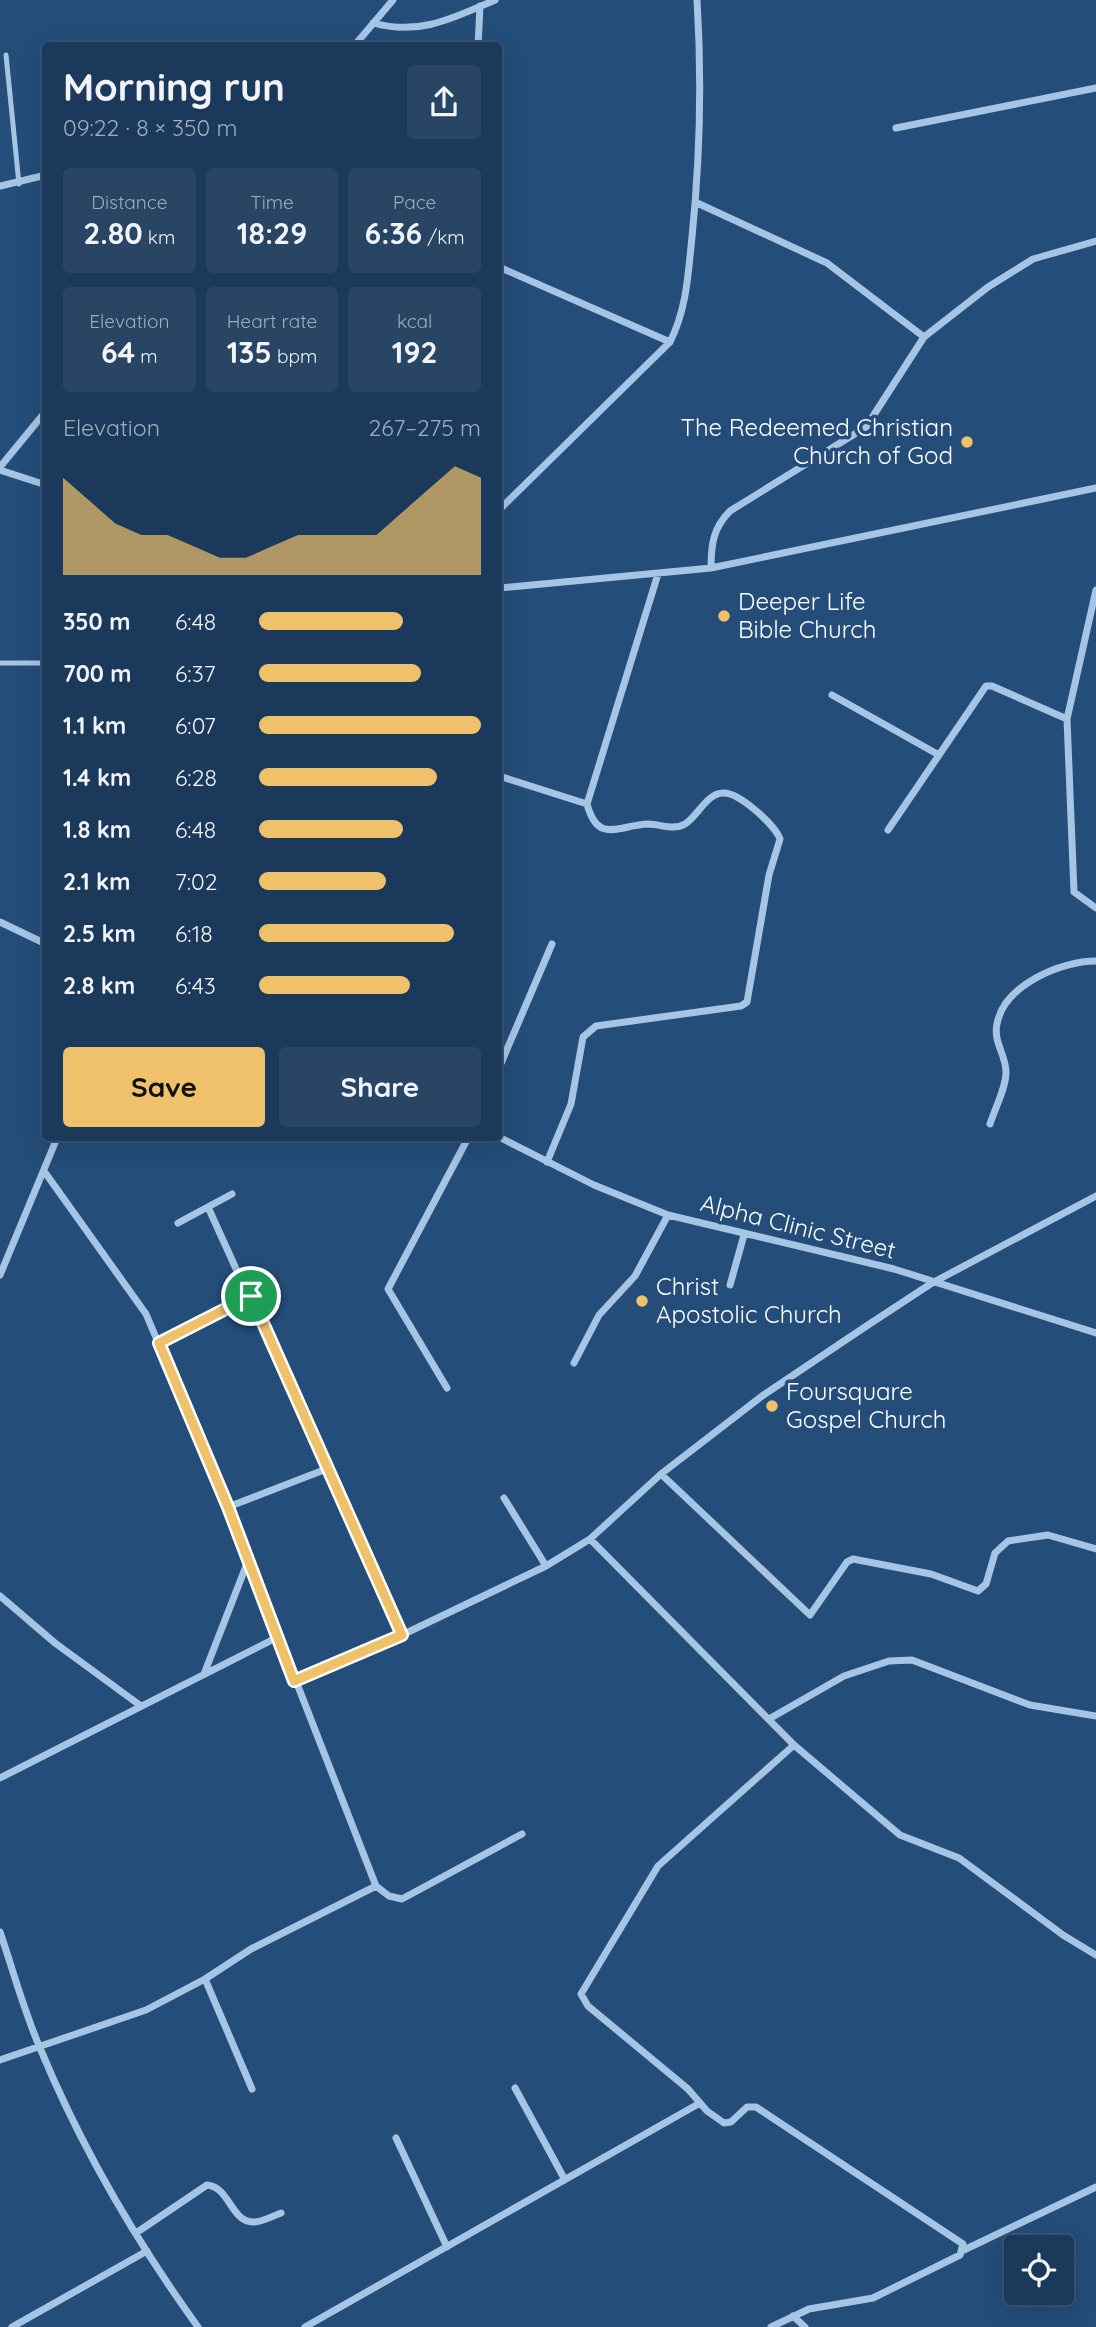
<!DOCTYPE html>
<meta charset="utf-8">
<style>
:root{--surface:#1b3a5b;--page:#284564;--text:#f1f3f6;--muted:#a0adbb;--line:#395471;--accent:#eec16a}
body{margin:0;font-family:Quicksand,sans-serif;background:var(--page);color:var(--text);height:100vh;display:flex;flex-direction:column;font-size:26px;white-space:nowrap}
*{box-sizing:border-box;margin:0}
p{font-size:23px;color:var(--muted)}
.icon{flex:none;width:38px;height:38px;fill:none;stroke:currentColor;stroke-width:2;stroke-linecap:round;stroke-linejoin:round}
.map{position:relative;flex:1;overflow:hidden}
.drawer{position:absolute;left:42px;top:42px;width:460px;height:1099px;display:flex;flex-direction:column;background:var(--surface);border-radius:7px;box-shadow:0 7px 28px #0002,0 0 0 2px var(--line)}
.drawer>*{flex:none}
.fabs{position:absolute;left:1004px;top:2235px;display:grid;gap:14px}
.fabs a{display:grid;place-items:center;width:70px;height:70px;border-radius:7px;background:var(--surface);box-shadow:0 7px 28px #0002,0 0 0 2px var(--line);font-size:35px}
.pin{position:absolute;display:grid;place-items:center;width:60px;height:60px;color:#fff;margin:-30px;border:4px solid #fff;border-radius:50%;box-shadow:0 2px 7px #0007}
.round{display:grid;place-items:center;flex:none;width:74px;height:74px;border-radius:7px;background:var(--page)}
.overview{display:flex;align-items:center;justify-content:space-between;height:119px;padding:0 21px}
h1{font-size:38px;font-weight:800;line-height:52px}
.figures{display:grid;grid-template-columns:repeat(3,1fr);gap:10px;height:119px;padding:7px 21px}
.figures div{display:grid;align-content:center;border-radius:7px;background:var(--page);text-align:center}
.figures b{font-size:30px;font-weight:800}
.figures small{font-size:19px;font-weight:400}
.figures p{font-size:19px}
.chart{height:196px;padding:14px 21px}
.chart p{display:flex;justify-content:space-between}
.chart svg{width:100%;height:126px;margin-top:7px;fill:var(--accent);opacity:.7}
.button{display:flex;gap:14px;margin-top:auto;padding:14px 21px}
.button a{flex:1;height:80px;border-radius:7px;background:var(--accent);color:#111;font-size:28px;font-weight:800;line-height:80px;text-align:center}
.button a+a{background:var(--page);color:var(--text)}
ul{padding:0 21px;list-style:none;font-size:23px}
li{display:grid;grid-template-columns:112px 84px 1fr;align-items:center;height:52px}
li i{height:18px;border-radius:9px;background:var(--accent)}
.map>svg:first-child{display:block}
.lines{fill:none;stroke-linecap:round;stroke-linejoin:round}
.service{stroke:#a6c5e4;stroke-width:5}
.minor{stroke:#a6c5e4;stroke-width:7}
.route-casing{stroke:#fff;stroke-width:14}
.route{stroke:#eec16a;stroke-width:9}
.poi-dot{fill:#eec16a;stroke:#244d79;stroke-width:2.5}
.labels{text-anchor:middle;stroke-width:7;stroke-linejoin:round;paint-order:stroke}
.poi-label{font-size:24px;fill:#fff;stroke:#244d79;text-anchor:start}
.street-label{font-size:24px;fill:#fff;stroke:#244d79}
</style>
<div class="map">
<svg width="1096" height="2327" viewBox="0 0 1096 2327">
<rect width="100%" height="100%" fill="#244d79"/>
<g class="lines">
<path class="service" d="M6 55 19 184
M0 663H46"/>
<path class="minor" d="M373 23C420 36 453 18 495 0
M354 46 393 0
M478 46 480 6
M896 128 1096 88
M0 186 46 175
M695 202 827 263 924 337
M499 267 670 342
M0 467 46 411
M0 470 46 485
M499 510 670 342C687 308 688 274 692 237 700 158 702 79 697 0
M711 568C711 545 713 528 730 511L866 427 924 337 988 287 1033 259 1096 241
M499 588 711 568 1096 488
M1096 590 1067 719 1074 892 1096 908
M832 695 939 755
M499 776 587 804
M888 830 986 686H992L1067 719
M0 922 46 944
M499 1068 552 944
M990 1124C995 1108 1006 1088 1006 1072 1006 1055 993 1042 997 1024 1004 985 1061 961 1096 961
M499 1137 594 1185 668 1215 894 1269 1096 1333
M547 1162 571 1104 583 1037 596 1026 741 1006 747 1002 769 875 780 839C775 825 739 792 723 793 707 793 697 817 685 824 673 831 661 824 648 824 619 825 598 845 587 804L658 574
M44 1171 146 1314 228 1507 376 1886 389 1896 402 1899 522 1834
M208 1207 402 1635
M178 1223 232 1194
M0 1275 57 1138
M730 1285 744 1235
M159 1343 251 1296
M574 1363 599 1315 635 1276 668 1215
M447 1388 388 1289 468 1138
M661 1474 810 1615 847 1562 853 1559 931 1574 978 1591 986 1584 995 1553 1008 1541 1048 1535 1096 1549
M504 1498 546 1566
M228 1507 329 1468
M590 1539 794 1745 900 1835 959 1858 1063 1935 1096 1955
M0 1596 55 1643 141 1706
M204 1674 248 1561
M294 1681 402 1635 546 1566 590 1539 661 1474 762 1396 868 1325 932 1283 1096 1196
M769 1719 844 1676 889 1661 912 1660 1030 1705 1096 1716
M0 1778 278 1637
M0 1932C13 1970 24 2011 40 2048 81 2147 136 2241 198 2327
M205 1979 252 2089
M0 2060 146 2010 205 1979 251 1949 376 1886
M515 2088 565 2180
M396 2138 447 2247
M136 2233 207 2185C230 2187 231 2223 254 2222 262 2222 273 2216 281 2213
M964 2250 1096 2187
M793 2316 805 2327
M12 2327 147 2251
M305 2327 700 2103
M771 2327 809 2309 873 2298 960 2255 963 2244 756 2107H747L731 2122 724 2123 707 2111 688 2089 588 2006 581 1994 658 1866 794 1745"/>
</g>
<g class="lines">
<g class="route-casing">
<path id="route" d="M251 1296 402 1635 294 1681 228 1507 159 1343Z"/>
</g>
<use href="#route" class="route"/>
</g>
<g class="poi-dot">
<circle cx="967" cy="442" r="7"/>
<circle cx="724" cy="616" r="7"/>
<circle cx="642" cy="1301" r="7"/>
<circle cx="772" cy="1406" r="7"/>
</g>
<g class="labels">
<g class="poi-label">
<text x="953" y="436" text-anchor="end">The Redeemed Christian<tspan x="953" dy="28">Church of God</tspan></text>
<text x="738" y="610">Deeper Life<tspan x="738" dy="28">Bible Church</tspan></text>
<text x="656" y="1295">Christ<tspan x="656" dy="28">Apostolic Church</tspan></text>
<text x="786" y="1400">Foursquare<tspan x="786" dy="28">Gospel Church</tspan></text>
</g>
<g class="street-label">
<text transform="translate(798 1227) rotate(14)" y="8">Alpha Clinic Street</text>
</g>
</g>
</svg>
<div class="fabs">
<a><svg class="icon" aria-label="locate" viewBox="0 0 24 24"><circle cx="12" cy="12" r="6"/><path d="M12 2v4M12 18v4M2 12h4M18 12h4"/></svg></a>
</div>
<div class="pin" style="left:251px;top:1296px;background:#1e9e55"><svg class="icon" aria-label="arrive" viewBox="0 0 24 24"><path d="M6 21V4h12l-3 4 3 4H6"/></svg></div>
<section class="drawer">
<div class="overview"><div><h1>Morning run</h1><p>09:22 · 8 × 350 m</p></div><a class="round"><svg class="icon" aria-label="share" viewBox="0 0 24 24"><path d="M12 15V3M7 8l5-5 5 5M5 13v7h14v-7"/></svg></a></div>
<div class="figures">
<div><p>Distance</p><b>2.80<small> km</small></b></div>
<div><p>Time</p><b>18:29</b></div>
<div><p>Pace</p><b>6:36<small> /km</small></b></div>
</div>
<div class="figures">
<div><p>Elevation</p><b>64<small> m</small></b></div>
<div><p>Heart rate</p><b>135<small> bpm</small></b></div>
<div><p>kcal</p><b>192</b></div>
</div>
<div class="chart"><p><span>Elevation</span>267–275 m</p>
<svg viewBox="0 0 160 44" preserveAspectRatio="none"><path d="M0 44V10L10 18L20 26L30 30L40 30L50 34L60 38L70 38L80 34L90 30L100 30L110 30L120 30L130 22L140 14L150 6L160 10V44z"/></svg>
</div>
<ul>
<li><b>350 m</b>6:48<i style="width:65%"></i></li>
<li><b>700 m</b>6:37<i style="width:73%"></i></li>
<li><b>1.1 km</b>6:07<i style="width:100%"></i></li>
<li><b>1.4 km</b>6:28<i style="width:80%"></i></li>
<li><b>1.8 km</b>6:48<i style="width:65%"></i></li>
<li><b>2.1 km</b>7:02<i style="width:57%"></i></li>
<li><b>2.5 km</b>6:18<i style="width:88%"></i></li>
<li><b>2.8 km</b>6:43<i style="width:68%"></i></li>
</ul>
<div class="button"><a>Save</a><a>Share</a></div>
</section>
</div>
